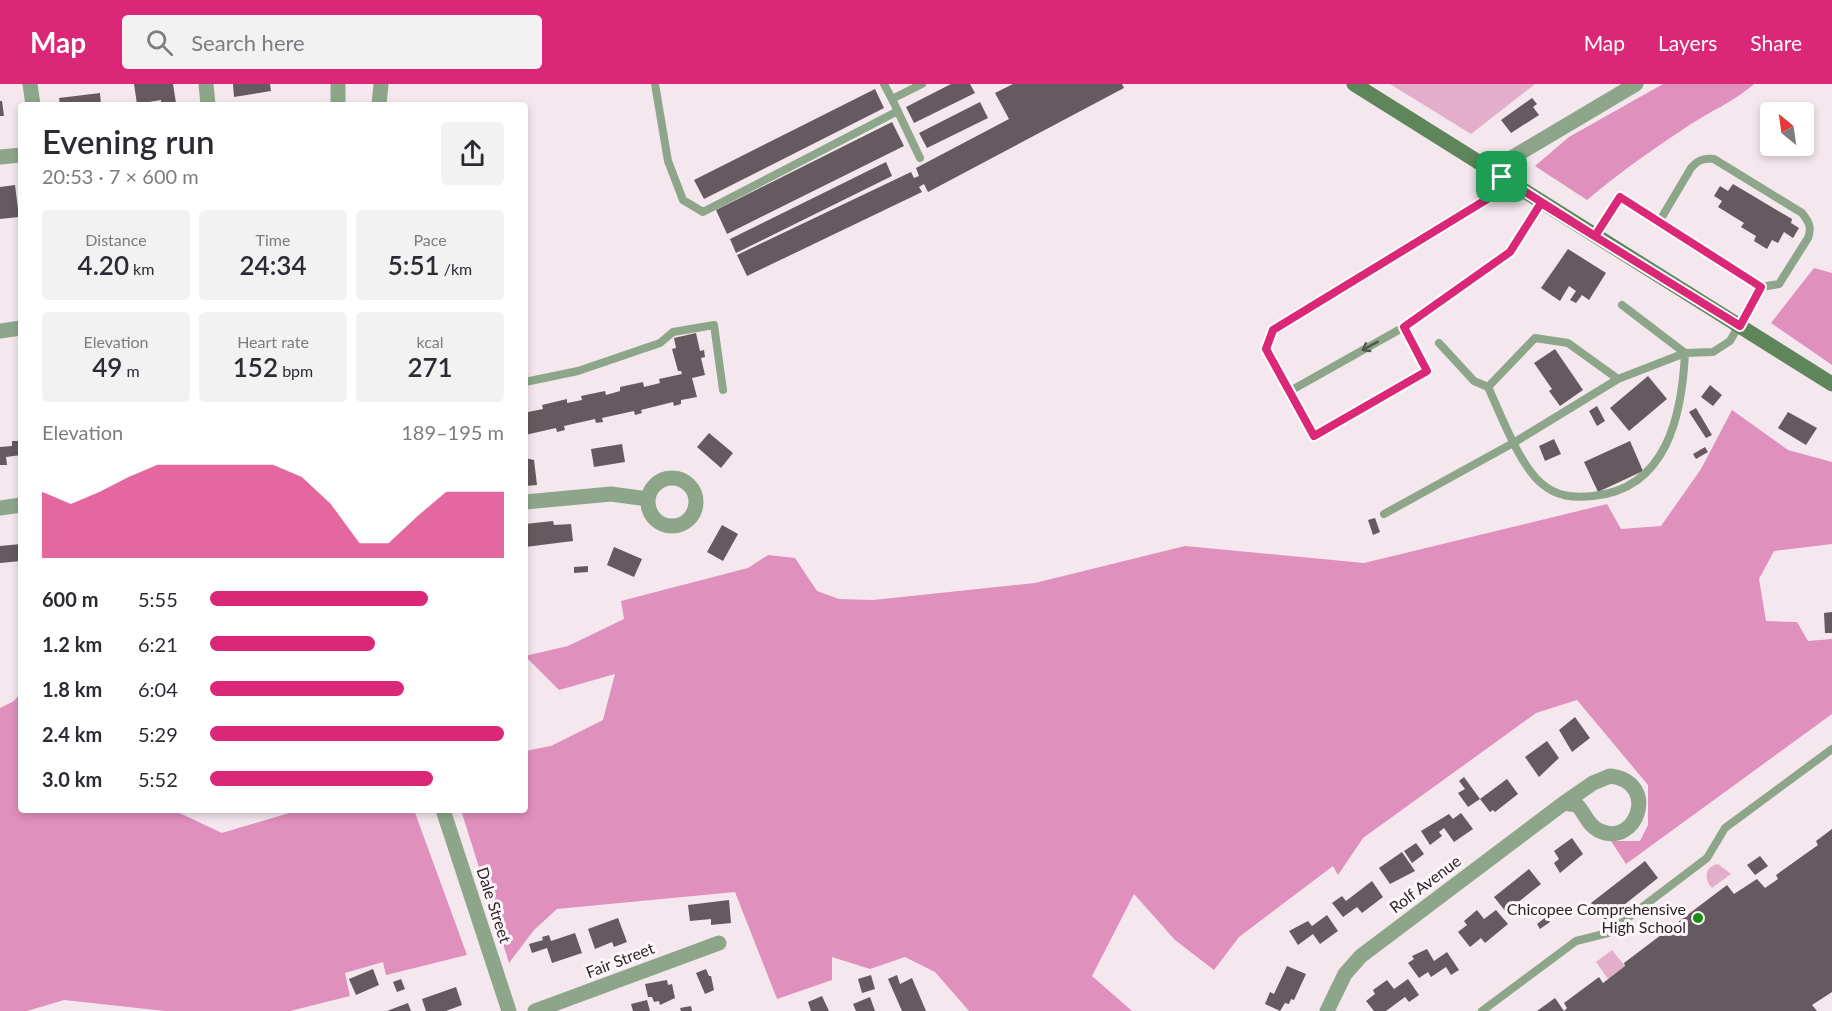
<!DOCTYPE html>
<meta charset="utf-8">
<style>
:root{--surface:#fff;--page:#f2f2f3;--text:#2b2b33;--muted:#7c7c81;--accent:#db2777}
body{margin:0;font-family:Lato,sans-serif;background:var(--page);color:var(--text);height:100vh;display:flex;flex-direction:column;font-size:22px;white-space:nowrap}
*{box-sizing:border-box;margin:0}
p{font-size:20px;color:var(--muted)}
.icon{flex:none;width:33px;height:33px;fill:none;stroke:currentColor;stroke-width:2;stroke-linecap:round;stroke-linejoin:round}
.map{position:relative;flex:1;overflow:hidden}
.side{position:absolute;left:18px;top:18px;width:510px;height:711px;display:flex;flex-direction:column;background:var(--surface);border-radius:6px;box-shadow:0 3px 9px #0003}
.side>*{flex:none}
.needle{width:39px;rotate:331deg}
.tools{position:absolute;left:1760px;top:18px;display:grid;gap:12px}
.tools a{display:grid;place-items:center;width:54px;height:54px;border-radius:6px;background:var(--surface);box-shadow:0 3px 9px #0003;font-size:30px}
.pin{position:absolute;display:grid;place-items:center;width:51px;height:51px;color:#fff;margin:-26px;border-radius:12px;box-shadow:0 3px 9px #0006}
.round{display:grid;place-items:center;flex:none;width:63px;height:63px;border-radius:6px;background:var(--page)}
.overview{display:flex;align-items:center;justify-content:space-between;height:102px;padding:0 24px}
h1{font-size:33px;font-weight:600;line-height:45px}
.figures{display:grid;grid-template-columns:repeat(3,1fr);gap:9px;height:102px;padding:6px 24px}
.figures div{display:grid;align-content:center;border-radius:6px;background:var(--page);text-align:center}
.figures b{font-size:26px;font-weight:600}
.figures small{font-size:16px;font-weight:400}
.figures p{font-size:16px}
.chart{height:168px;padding:12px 24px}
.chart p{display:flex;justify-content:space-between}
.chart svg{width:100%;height:108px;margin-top:6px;fill:var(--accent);opacity:.7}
ul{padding:0 24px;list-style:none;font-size:20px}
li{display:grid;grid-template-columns:96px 72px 1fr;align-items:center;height:45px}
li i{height:15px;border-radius:8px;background:var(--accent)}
header{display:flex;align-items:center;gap:36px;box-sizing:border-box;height:84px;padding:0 30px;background:var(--accent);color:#fff}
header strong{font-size:28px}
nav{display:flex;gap:33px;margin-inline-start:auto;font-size:21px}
.search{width:420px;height:54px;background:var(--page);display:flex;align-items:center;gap:15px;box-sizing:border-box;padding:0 21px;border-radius:6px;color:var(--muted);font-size:22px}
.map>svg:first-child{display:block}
.green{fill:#e2aeca}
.forest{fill:#e090bd}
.building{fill:#645a5f}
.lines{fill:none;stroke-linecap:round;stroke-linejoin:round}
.service{stroke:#8da68a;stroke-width:8}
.minor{stroke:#8da68a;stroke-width:15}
.tertiary{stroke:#8da68a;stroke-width:15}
.secondary{stroke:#5f855b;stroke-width:15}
.oneway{stroke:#525950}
.route-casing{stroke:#fff;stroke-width:12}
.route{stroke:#db2777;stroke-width:8}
.poi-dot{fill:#1a8c11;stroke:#fef6fa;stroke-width:2}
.labels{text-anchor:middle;stroke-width:6;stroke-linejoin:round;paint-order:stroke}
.street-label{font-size:16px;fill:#2b2629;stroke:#fef6fa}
.poi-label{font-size:16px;fill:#2b2629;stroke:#fef6fa;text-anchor:end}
</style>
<header>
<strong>Map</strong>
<div class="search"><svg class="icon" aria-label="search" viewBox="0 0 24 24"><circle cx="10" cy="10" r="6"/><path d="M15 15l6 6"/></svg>Search here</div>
<nav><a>Map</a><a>Layers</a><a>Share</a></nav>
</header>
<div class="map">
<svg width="1832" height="927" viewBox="0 0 1832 927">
<rect width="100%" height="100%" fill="#f4e7ee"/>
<path class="green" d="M1390 0H1535L1471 50Z
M1718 780 1731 790 1712 804C1704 795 1704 783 1718 780Z
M1612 866 1625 882 1608 895 1596 878Z"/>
<path class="forest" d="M1663 0H1754C1734 18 1710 27 1688 42 1653 65 1619 89 1587 116L1535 82 1569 53Z
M1814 184 1832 189V281L1771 239Z
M1732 326 1788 366 1832 378V460L1774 467 1759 495 1766 537 1797 538 1808 557 1832 555V630L1626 780 1611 757H1640L1648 741V701L1577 616 1536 629 1363 754 1338 791 1333 782 1239 853 1214 886 1175 856 1134 810 1092 892 1132 927H969L935 888 905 873 870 885 832 873V896L777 915 735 808 557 825 534 846 509 879 461 726H525V667L551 662 603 636 615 590 559 606 525 572 568 562 624 535 621 517 748 484 768 471 795 474 817 507 839 515 873 516 1035 499 1185 462 1364 479 1607 420 1621 445 1661 442 1701 385Z
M21 608V726H173L222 749 299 726H414L467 871 386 891 383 878 345 889 350 912 290 927H165L64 916 27 927H0V624L14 617Z"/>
<path class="building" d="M134 0H173L176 19 161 21V16L137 20Z
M233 0H270L271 7 234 13Z
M951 0H970L975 9 914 39 906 23Z
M1013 0H1122L1124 4 928 108 924 100 919 103 922 108 747 192 737 171 911 88 914 94 919 92 916 84 1009 35 995 9Z
M875 5 884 24 704 115 694 96Z
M100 9 101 21H60L59 14Z
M1532 14 1537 20 1533 23 1539 31 1511 49 1501 36Z
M0 17H2L4 32H0Z
M980 18 988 34 927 64 919 49Z
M892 38 904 62 727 150 716 126Z
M886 78 892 92 736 169 730 155Z
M1733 100 1792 135 1791 139 1799 144 1793 154 1784 148 1778 159 1772 156 1767 165 1754 157 1756 152 1741 143 1744 139 1718 123 1722 117 1714 112 1720 102 1728 107Z
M15 101 19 133 0 135V103Z
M1568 165 1606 189 1589 216 1582 211 1576 219 1570 216 1576 207 1569 202 1560 217 1541 204Z
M696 249 700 267 704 266 705 273 701 274 705 291 692 294 697 313 681 316V320L674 322 673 318 641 326 642 329 635 331 634 327 602 334 603 338 596 339 595 335 564 342 565 346 557 348 556 344 525 351V325L528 328 543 325 542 321 567 315V319L582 316 581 312 605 307 606 311 620 307V303L643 298 644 303 660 299 659 295 682 290 681 287H678L672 265 676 264 674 254Z
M1555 265 1583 306 1560 322 1549 307 1552 305 1534 279Z
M1648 292 1667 315 1629 347 1610 324Z
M1710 301 1722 311 1713 322 1701 313Z
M1597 322 1605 337 1597 342 1589 327Z
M1696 324 1712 351 1706 354 1689 328Z
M1788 328 1817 344 1806 361 1778 344Z
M709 349 733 369 721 384 697 363Z
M1554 355 1561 370 1545 377 1539 362Z
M12 357H21V371L6 373 7 381H0V363L12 362Z
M1630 357 1643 387 1598 408 1584 378Z
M622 360 625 378 594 383 591 365Z
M1705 363 1708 368 1696 375 1693 370Z
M525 374 534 376 537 401 525 402Z
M1375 434 1380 448 1373 451 1368 436Z
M553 437 554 441 571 440 573 457 525 463V440Z
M722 441 738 450 723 477 707 468Z
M21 460V477L0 479V462Z
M614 463 642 475 634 493 607 481Z
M588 482V488L574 489V483Z
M1832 528V549H1825L1824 529Z
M1575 633 1590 654 1572 668 1559 646Z
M1547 657 1559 674 1539 693 1525 673Z
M1464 693 1480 715 1468 723 1458 709 1465 705 1459 697Z
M1507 695 1518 710 1495 728 1493 726 1490 728 1480 715Z
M1461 729 1473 745 1454 758 1444 744 1439 748 1442 752 1430 761 1421 747 1449 730 1453 735Z
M1832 745V908L1812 921 1817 927H1537L1555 914 1564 927 1567 924 1564 919 1599 893 1603 899 1625 882 1624 879 1727 801 1734 810 1757 795 1765 804 1778 795 1776 791 1818 761 1816 757Z
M1572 754 1583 770 1560 789 1554 779 1559 775 1554 767Z
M1416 759 1424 770 1412 779 1404 767Z
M1402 768 1415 787 1390 800 1379 784Z
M1760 772 1768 782 1755 791 1747 781Z
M1645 777 1658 794 1605 836 1591 819Z
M1529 785 1541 800 1506 828 1494 813Z
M1372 797 1383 813 1362 829 1357 823 1343 833 1332 819 1342 812 1346 817Z
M729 816 731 839 711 841V835L690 837 688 821Z
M1477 826 1484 835 1496 826 1508 840 1485 859 1481 854 1470 863 1458 848 1467 841 1464 837Z
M1327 831 1338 847 1320 860 1313 850 1298 861 1289 847 1308 837 1312 842Z
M1546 833 1550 838 1540 845 1537 840Z
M618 834 627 858 614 863 612 858 595 865 588 845Z
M575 849 582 869 552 879 547 864 532 869 529 860 543 856 542 853 549 851 551 857Z
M1427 865 1434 877 1447 868 1459 886 1451 891 1446 883 1431 893 1428 888 1419 894 1408 879 1414 875 1412 872Z
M1287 882 1306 890 1294 916 1291 915 1289 920 1285 919 1280 927 1265 920 1270 908 1274 910Z
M373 885 379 901 356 911 349 895Z
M706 885 709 892H711L714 906 705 910 696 889Z
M871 891 875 905 862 909 858 895Z
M897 891 900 900 912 894 926 927H902L888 895Z
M401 895 405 905 397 908 393 898Z
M1408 895 1419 911 1409 918 1405 913 1386 927H1374L1366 917 1375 910 1373 906 1387 896 1394 905Z
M667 896 668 901 672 900 675 914 660 921 659 917 654 918 652 913H648L645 900Z
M456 903 462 921 446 927H426L422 915Z
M822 912 829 927H811L808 918Z
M870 913 875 927H856L853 920Z
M647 916 650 927H633L631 920Z
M408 919 411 927H387Z
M691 922 692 927H681L680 924Z"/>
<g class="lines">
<path class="service" d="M655 0 668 77 683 116 703 128 898 27
M884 0 892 15 922 0
M892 15 920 74
M1502 93 1489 114 1273 246 1266 265 1290 307 1404 243 1510 167 1541 119
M1659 138 1691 84C1698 76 1703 74 1714 75L1802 129C1809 138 1812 143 1808 154L1779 200 1761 203
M1595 152 1620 113 1761 203 1730 257 1713 268 1685 269 1622 221
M1439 259 1474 297 1488 303C1501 331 1519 380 1541 399 1557 413 1573 414 1593 412 1667 405 1682 331 1685 269L1618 295 1568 259 1535 254 1488 303
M525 298 578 287 660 259 673 248 714 241 723 306
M1290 307 1314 352 1427 287 1404 243
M1384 430 1515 358 1618 295
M1482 927 1576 857 1608 849 1707 774 1725 744 1832 665"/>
<path class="minor" d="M30 0 33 21
M206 0 208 21
M338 21V0
M0 73 21 71
M1491 86 1636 0
M0 247 21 244
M648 418a24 24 0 1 1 48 0a24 24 0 1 1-48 0Z
M525 418 611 410 648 415
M0 424 21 421
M1610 692C1661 698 1636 766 1598 746 1587 740 1585 729 1577 721L1564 719 1593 699Z
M535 927 719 859
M1327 927 1345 890 1361 872 1564 719"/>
<path class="tertiary" d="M379 21 381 0
M443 726 509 927"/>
<path class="secondary" d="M1354 0 1832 300"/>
</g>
<defs><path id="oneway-shaft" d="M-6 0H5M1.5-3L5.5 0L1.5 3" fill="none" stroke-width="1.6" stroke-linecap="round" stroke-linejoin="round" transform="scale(1.5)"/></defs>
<use class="oneway" href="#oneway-shaft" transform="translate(1370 262) rotate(151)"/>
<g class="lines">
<g class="route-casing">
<path id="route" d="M1502 93 1489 114 1273 246 1266 265 1314 352 1427 287 1404 243 1510 168 1541 119 1740 242 1761 203 1620 113 1595 152 1502 93"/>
</g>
<use href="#route" class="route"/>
</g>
<circle class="poi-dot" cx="1698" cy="834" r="6"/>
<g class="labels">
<g class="street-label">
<text transform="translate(1425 800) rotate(-37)" y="6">Rolf Avenue</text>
<text transform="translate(494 821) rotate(72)" y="6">Dale Street</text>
<text transform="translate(620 876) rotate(-21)" y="6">Fair Street</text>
</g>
<g class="poi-label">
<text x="1686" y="831">Chicopee Comprehensive<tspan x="1686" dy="18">High School</tspan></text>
</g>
</g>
</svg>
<div class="tools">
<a><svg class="needle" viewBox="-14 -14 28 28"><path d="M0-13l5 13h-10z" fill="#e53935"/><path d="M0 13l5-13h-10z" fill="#7c7c81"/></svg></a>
</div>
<div class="pin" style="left:1502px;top:93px;background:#1e9e55"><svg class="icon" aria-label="arrive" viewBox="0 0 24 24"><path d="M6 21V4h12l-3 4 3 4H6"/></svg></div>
<section class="side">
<div class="overview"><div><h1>Evening run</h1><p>20:53 · 7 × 600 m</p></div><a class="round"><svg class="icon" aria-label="share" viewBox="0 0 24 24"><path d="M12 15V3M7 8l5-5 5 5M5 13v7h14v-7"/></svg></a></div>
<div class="figures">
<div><p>Distance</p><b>4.20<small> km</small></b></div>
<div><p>Time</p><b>24:34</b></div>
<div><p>Pace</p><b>5:51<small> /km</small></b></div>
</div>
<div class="figures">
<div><p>Elevation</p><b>49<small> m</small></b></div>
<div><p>Heart rate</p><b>152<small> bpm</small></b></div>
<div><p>kcal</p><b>271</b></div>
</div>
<div class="chart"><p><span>Elevation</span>189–195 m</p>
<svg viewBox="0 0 160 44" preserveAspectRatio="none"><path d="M0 44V17L10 22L20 17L30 11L40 6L50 6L60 6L70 6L80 6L90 11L100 22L110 38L120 38L130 27L140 17L150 17L160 17V44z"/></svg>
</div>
<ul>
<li><b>600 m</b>5:55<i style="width:74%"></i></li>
<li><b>1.2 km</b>6:21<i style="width:56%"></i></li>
<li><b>1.8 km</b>6:04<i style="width:66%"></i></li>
<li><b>2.4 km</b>5:29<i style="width:100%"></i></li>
<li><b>3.0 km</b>5:52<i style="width:76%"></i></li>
</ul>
</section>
</div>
